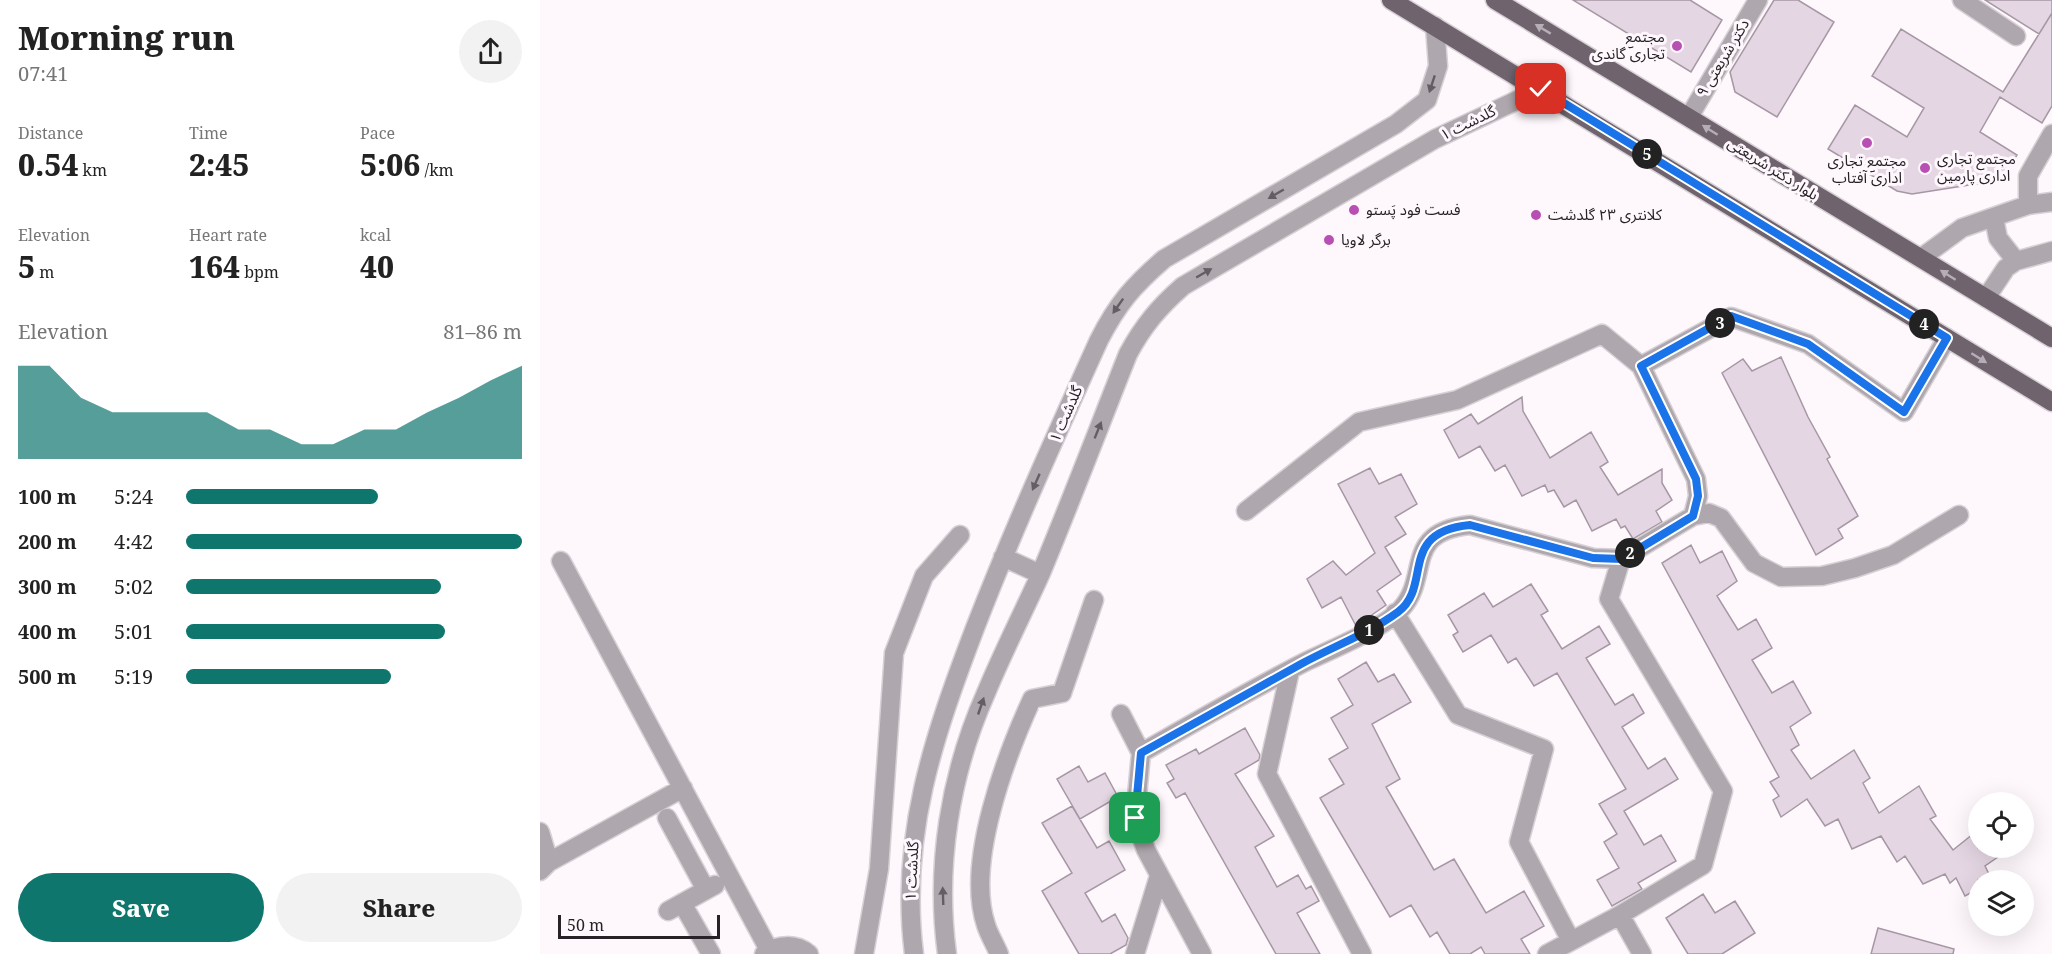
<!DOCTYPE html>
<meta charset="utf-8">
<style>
:root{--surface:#fff;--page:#f2f2f2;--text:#222;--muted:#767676;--accent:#0f766e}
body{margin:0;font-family:"Noto Serif","Noto Sans Arabic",serif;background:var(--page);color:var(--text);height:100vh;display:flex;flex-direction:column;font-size:22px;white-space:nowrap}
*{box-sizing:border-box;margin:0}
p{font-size:20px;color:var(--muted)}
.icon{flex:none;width:33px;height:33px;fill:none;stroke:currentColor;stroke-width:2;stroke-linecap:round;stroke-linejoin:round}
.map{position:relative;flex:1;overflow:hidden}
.panel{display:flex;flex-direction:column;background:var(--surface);width:540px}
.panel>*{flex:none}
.buttons{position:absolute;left:1428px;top:792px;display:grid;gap:12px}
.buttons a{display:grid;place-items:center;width:66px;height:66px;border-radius:50%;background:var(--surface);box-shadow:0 6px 24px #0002;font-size:30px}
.scale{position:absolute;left:18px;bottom:15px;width:162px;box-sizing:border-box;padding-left:6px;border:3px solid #272227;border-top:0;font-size:16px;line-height:21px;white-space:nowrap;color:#272227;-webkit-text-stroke:4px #fef8fd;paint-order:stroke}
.pin{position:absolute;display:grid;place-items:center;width:51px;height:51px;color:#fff;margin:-26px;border-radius:12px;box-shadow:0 3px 9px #0006}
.km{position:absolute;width:30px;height:30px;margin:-15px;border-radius:50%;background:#222;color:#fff;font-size:16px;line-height:30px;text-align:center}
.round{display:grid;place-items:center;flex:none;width:63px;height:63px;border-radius:32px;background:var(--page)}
.head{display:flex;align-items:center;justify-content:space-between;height:102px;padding:0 18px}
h1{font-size:33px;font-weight:800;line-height:45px}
.metrics{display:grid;grid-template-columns:repeat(3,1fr);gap:9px;height:102px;padding:6px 18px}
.metrics div{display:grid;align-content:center}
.metrics b{font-size:30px;font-weight:800}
.metrics small{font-size:16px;font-weight:400}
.metrics p{font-size:16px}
.chart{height:168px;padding:12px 18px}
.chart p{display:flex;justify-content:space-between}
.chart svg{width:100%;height:108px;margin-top:6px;fill:var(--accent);opacity:.7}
.button{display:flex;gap:12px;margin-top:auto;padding:12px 18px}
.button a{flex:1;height:69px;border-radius:36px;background:var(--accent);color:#fff;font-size:24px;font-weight:800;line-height:69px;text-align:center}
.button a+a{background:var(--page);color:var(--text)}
ul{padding:0 18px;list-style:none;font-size:20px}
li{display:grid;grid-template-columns:96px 72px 1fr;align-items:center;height:45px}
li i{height:15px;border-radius:8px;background:var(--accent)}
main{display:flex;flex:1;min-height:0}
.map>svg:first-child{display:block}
.building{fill:#e5d6e3;stroke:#a697a4;stroke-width:1.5}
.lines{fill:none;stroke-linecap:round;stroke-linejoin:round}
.minor-casing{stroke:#d7d1d6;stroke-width:21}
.major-casing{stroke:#d7d1d6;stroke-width:21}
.minor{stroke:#aea7ad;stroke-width:18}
.major{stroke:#6f636e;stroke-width:18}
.oneway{fill:#b6aeb6}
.oneway2{fill:#645e63}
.route-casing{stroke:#fff;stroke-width:12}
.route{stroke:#1a73e8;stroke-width:8}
.poi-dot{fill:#b850b3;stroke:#fef8fd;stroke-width:2}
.labels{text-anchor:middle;stroke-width:6;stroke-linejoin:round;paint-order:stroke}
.poi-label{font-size:15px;fill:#272227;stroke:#fef8fd;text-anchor:start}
.street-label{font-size:15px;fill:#272227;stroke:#fef8fd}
</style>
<main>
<section class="panel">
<div class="head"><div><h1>Morning run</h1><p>07:41</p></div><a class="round"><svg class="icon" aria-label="share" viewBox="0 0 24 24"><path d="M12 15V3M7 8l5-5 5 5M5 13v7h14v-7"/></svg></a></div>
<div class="metrics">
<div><p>Distance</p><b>0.54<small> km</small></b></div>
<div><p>Time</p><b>2:45</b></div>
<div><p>Pace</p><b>5:06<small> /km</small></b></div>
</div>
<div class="metrics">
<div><p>Elevation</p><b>5<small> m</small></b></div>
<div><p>Heart rate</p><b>164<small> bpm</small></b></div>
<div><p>kcal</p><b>40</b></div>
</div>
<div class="chart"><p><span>Elevation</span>81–86 m</p>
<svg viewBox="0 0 160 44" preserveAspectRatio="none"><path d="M0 44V6L10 6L20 19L30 25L40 25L50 25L60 25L70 32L80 32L90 38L100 38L110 32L120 32L130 25L140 19L150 12L160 6V44z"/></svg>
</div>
<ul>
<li><b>100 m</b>5:24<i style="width:57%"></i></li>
<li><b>200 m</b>4:42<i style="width:100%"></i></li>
<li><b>300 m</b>5:02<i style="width:76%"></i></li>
<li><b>400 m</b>5:01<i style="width:77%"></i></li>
<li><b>500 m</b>5:19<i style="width:61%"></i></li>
</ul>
<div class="button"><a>Save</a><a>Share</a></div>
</section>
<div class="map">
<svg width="1512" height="954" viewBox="0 0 1512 954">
<rect width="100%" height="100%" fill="#fef8fd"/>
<path class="building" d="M1033 0H1150L1182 20 1151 72Z
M1234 0H1258L1294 22 1237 117 1195 92 1190 72Z
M1445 0H1512V13L1499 34Z
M1512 13V106L1502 123 1460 97 1440 132 1477 155 1461 180 1372 194 1357 191 1288 149 1315 105 1367 137 1384 108 1332 76 1361 29 1463 92Z
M1241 357 1268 417 1290 457 1287 459 1318 516 1298 529 1303 538 1276 555 1182 373 1203 359 1212 371Z
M982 397 983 411 1010 458 1051 432 1068 462 1060 467 1078 495 1122 469V483L1132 500 1116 511 1122 522 1093 539 1085 526 1081 528 1076 519 1052 531 1036 500 1024 507 1014 490 1008 492 1005 485 982 496 965 465 955 471 940 446 919 458 904 430 931 414 938 424Z
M830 468 839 484 861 474 877 504 855 517 866 534 845 547 861 574 837 591 846 605 816 626 801 597 782 608 767 579 793 561 806 575 835 553 798 484Z
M1151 545 1160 563 1182 551 1197 581 1177 596 1198 630 1216 619 1232 648 1212 660 1232 693 1253 681 1271 713 1250 727 1259 745 1251 750 1271 779 1314 750 1330 778 1323 783 1339 813 1379 786 1396 816 1390 819 1413 850 1438 830V848H1471L1445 866 1452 880H1438V889L1425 896 1416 878 1410 883 1405 874 1383 884 1365 856 1357 862 1341 836 1312 849 1298 819 1285 826 1267 799 1241 817 1233 800 1239 796 1230 782 1239 777 1122 563Z
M991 584 1008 611 1001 615 1022 649 1059 626 1070 644 1046 658 1075 705 1093 694 1104 713 1082 727 1108 769 1125 758 1138 779 1084 811 1104 845 1121 835 1136 861 1098 883 1102 889 1072 906 1057 880 1079 868 1064 842 1077 834 1059 804 1086 789 1017 673 994 686 976 658 968 663 951 635 923 652 913 635 918 632 908 615 944 593 953 607Z
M826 662 838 682 854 674 871 702 832 724 860 779 846 787 894 870 914 859 946 913 984 891 1004 926 981 939 990 954H945L941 947 930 954H910L897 932 890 937 871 905 850 917 780 798 804 784 789 759 808 748 791 718 813 705 798 679Z
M705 728 720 755 719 760 695 774 734 836 715 847 737 887 758 875 766 889 771 886 779 901 757 913 780 954H736L645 793 636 798 627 783 634 779 626 765 656 749 659 754Z
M539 766 548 782 565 773 578 797 540 819 517 779Z
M532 806 557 848 569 841 585 870 545 893 562 922 575 914 588 938 586 945 570 954H539L502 891 532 873 502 823Z
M1163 894 1175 913 1195 901 1215 933 1182 954H1148L1126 918Z
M1338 928 1414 949 1413 954H1331Z"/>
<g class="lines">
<g class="minor-casing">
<path id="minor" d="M1422 0 1476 36
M1149 117 1218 0
M1488 205V176L1512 134
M1454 218 1458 238 1476 261 1512 251
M1381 258 1422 228 1488 205 1512 202
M1446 298 1466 268 1476 261
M706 511 819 422 917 400 1062 334 1101 366 1191 317 1268 344 1364 412 1407 338
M1153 516 1169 513 1181 518 1214 563 1241 577 1282 576 1315 568 1353 555 1419 515
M463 557 500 574
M21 561 229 950
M855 613 918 715 1004 749 979 842 1031 941
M750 671 727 774 822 954
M581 714 601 753
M127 818 166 890
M0 832 9 862 0 871
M9 862 143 788
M142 903 171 954
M128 911 175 885
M1080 915 1102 954
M224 954C237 944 256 943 269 954
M324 954 339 869 354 653 384 576 420 535
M374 954C359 836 394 736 435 628 473 530 516 435 559 340 578 303 593 286 624 259L856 124 887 100 898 66 895 26
M407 954C395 866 410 774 446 693 463 652 483 613 501 573 531 501 559 427 588 354 603 326 619 307 643 286L895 139 1001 89
M459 954C455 944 449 935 446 925 425 863 466 756 492 699L522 693 554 600
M595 954 619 876
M662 954 606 850 595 818 601 753C655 722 710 690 765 662 790 650 844 628 861 609 891 576 862 532 930 525L1053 558 1081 559 1153 516 1158 496 1156 479 1101 366
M1007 954 1080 915 1163 865 1183 791 1069 599 1081 559"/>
</g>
<g class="major-casing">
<path id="major" d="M851 0 1512 402
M955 0 1512 338"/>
</g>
<use href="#minor" class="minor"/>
<use href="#major" class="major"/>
</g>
<defs><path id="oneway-solid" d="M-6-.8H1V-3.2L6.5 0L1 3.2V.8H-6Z" transform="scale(1.5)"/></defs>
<g class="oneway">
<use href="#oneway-solid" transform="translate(1003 29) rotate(-149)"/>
<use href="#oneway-solid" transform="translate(1170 130) rotate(-148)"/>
<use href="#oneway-solid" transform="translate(1408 275) rotate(-148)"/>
<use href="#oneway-solid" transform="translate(1439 358) rotate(32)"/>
</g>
<g class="oneway2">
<use href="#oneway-solid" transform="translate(892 84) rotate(108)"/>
<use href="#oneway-solid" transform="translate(736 194) rotate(150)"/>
<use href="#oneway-solid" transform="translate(664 273) rotate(-30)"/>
<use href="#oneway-solid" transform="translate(578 306) rotate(125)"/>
<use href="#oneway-solid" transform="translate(558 430) rotate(-68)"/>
<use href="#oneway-solid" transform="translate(496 482) rotate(114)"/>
<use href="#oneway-solid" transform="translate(441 706) rotate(-71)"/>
<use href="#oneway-solid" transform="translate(403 896) rotate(-92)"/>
</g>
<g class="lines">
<g class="route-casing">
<path id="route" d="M595 818 601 753C654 723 708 694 761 664 794 646 828 634 858 612 893 586 857 532 930 525L1053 558 1082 559 1153 516 1158 496 1156 479 1101 366 1191 316 1268 344 1364 412 1407 338 1001 89"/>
</g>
<use href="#route" class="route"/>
</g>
<g class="poi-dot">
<circle cx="1137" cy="46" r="6"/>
<circle cx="1327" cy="143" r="6"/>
<circle cx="1385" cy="168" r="6"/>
<circle cx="814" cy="210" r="6"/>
<circle cx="996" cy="215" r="6"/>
<circle cx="789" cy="240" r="6"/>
</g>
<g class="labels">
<g class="poi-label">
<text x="1125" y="42" text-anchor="end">مجتمع<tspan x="1125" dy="17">تجاری گاندی</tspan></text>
<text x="1397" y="164">مجتمع تجاری<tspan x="1397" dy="17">اداری پارمین</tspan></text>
<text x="1327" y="166" text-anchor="middle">مجتمع تجاری<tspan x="1327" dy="17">اداری آفتاب</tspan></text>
<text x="826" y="215">فست فود پَستو</text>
<text x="1008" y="220">کلانتری ۲۳ گلدشت</text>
<text x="801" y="245">برگر لاویا</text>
</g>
<g class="street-label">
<text transform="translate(1183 58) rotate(-59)" y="5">دکتر شریعتی ۹</text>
<text transform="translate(928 123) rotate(-26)" y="5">گلدشت ۱</text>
<text transform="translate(1233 169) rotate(32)" y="5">بلوار دکتر شریعتی</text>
<text transform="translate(526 414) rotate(-66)" y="5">گلدشت ۱</text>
<text transform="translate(372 871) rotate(-87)" y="5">گلدشت ۱</text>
</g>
</g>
</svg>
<div class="buttons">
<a><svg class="icon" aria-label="locate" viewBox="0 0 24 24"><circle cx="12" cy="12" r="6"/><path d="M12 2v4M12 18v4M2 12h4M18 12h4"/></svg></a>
<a><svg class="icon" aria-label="layers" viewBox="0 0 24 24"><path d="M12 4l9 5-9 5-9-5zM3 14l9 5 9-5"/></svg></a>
</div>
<div class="scale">50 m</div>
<div class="pin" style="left:595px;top:818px;background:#1e9e55"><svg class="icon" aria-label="arrive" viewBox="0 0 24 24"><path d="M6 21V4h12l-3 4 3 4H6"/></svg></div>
<div class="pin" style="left:1001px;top:89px;background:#d93025"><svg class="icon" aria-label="check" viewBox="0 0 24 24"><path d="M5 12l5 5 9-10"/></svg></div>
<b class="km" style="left:829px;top:630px">1</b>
<b class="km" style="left:1090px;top:553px">2</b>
<b class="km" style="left:1180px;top:323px">3</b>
<b class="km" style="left:1384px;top:324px">4</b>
<b class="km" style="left:1107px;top:154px">5</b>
</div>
</main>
